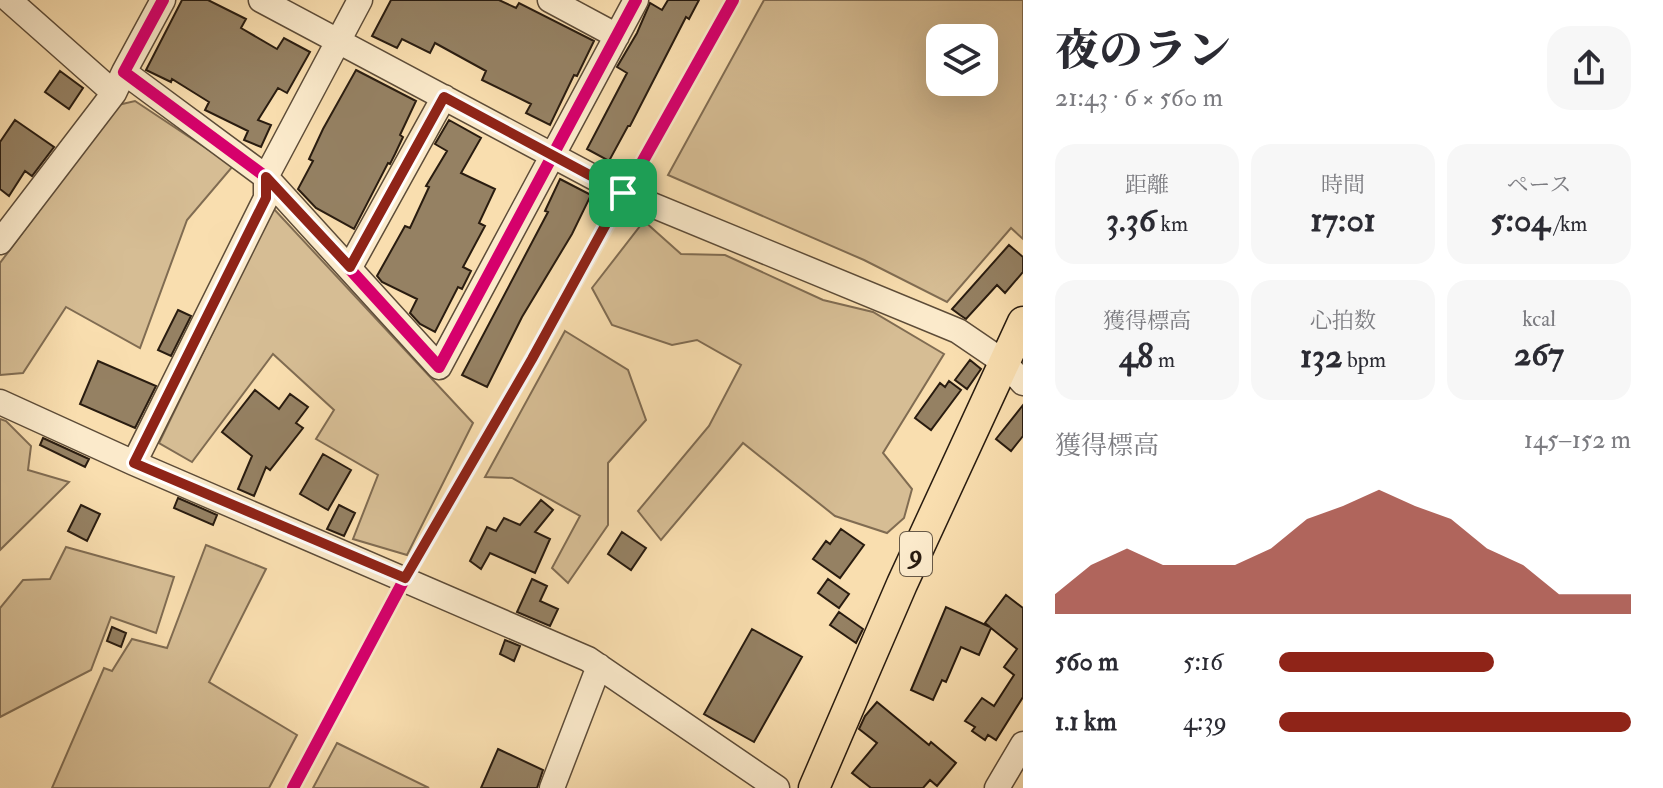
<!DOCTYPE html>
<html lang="ja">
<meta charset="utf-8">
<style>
:root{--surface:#fff;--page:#f7f7f7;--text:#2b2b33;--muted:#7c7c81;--accent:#8f2418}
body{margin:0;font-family:"IM FELL Double Pica","Noto Serif JP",serif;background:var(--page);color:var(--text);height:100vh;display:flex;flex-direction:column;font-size:30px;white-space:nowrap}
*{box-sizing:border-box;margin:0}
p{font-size:26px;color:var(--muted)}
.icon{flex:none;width:44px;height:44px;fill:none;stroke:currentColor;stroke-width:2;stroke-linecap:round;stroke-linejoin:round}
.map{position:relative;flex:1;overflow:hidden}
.side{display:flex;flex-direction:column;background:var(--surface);width:640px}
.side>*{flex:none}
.tools{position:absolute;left:926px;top:24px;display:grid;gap:16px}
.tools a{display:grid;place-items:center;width:72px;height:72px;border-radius:16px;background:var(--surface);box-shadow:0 8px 32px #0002;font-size:40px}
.pin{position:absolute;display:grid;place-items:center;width:68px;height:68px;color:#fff;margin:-34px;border-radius:16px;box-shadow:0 4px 12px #0006}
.round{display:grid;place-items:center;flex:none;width:84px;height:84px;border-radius:24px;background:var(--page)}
.headline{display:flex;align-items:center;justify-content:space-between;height:136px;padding:0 32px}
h1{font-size:44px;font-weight:800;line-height:60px}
.figures{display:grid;grid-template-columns:repeat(3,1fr);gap:12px;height:136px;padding:8px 32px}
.figures div{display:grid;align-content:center;border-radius:20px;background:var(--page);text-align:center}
.figures b{font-size:34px;font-weight:800}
.figures small{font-size:22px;font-weight:400}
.figures p{font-size:22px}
.chart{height:224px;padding:16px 32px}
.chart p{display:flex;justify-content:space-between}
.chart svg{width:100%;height:144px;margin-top:8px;fill:var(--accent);opacity:.7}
ul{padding:0 32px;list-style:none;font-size:26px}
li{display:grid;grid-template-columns:128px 96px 1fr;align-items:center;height:60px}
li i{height:20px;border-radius:10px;background:var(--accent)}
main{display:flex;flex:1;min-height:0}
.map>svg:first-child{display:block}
.green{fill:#d6bd94;stroke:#806c52;stroke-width:2;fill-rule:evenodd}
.building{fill:#958163;stroke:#291c10;stroke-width:2}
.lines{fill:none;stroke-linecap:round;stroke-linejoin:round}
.minor-casing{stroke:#5d4c38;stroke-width:27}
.major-casing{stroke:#291c10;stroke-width:33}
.minor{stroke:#fbeacb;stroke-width:24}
.major{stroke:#f9deaf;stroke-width:30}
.cycleway-casing{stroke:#fbeacb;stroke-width:17}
.cycleway{stroke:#d6006c;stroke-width:12}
.route-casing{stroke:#fff;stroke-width:16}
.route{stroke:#8f2418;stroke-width:10}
.labels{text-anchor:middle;stroke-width:8;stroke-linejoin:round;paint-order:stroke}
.shield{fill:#fbeacb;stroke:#685a48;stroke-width:2}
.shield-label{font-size:26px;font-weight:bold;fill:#291c10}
</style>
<main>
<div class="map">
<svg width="1023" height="788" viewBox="0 0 1023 788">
<rect width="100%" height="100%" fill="#f9deaf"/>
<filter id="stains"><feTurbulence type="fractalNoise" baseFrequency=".0025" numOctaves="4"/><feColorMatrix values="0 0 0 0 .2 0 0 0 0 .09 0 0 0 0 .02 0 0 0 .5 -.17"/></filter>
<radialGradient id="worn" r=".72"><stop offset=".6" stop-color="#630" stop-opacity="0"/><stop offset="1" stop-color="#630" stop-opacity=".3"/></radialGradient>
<path class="green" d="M764 0H1023V239L1011 228 947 302 864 260 668 175ZM940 38H984V82H940Z
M135 101 233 166 187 220 140 348 66 307 23 373 0 375V263L118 105Z
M273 208 473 423 407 555 353 539 378 475 316 439 334 410 273 354 192 462 159 443Z
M644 221 681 254 725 255 823 300 873 312 944 354 883 453 912 489 904 518 887 533 835 516 743 443 661 540 638 511 709 426 741 365 697 340 672 345 612 325 592 288Z
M565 331 628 370 646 420 608 463V525L568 583 552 568 580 516 512 478 485 477Z
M0 419 6 421 31 446 28 470 69 482 0 550Z
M206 545 266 569 209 682 297 735 269 788H52L104 668 112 671 132 639 167 648Z
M66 547 174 577 156 633 111 617 91 670 0 717V608L23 580 50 579Z
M337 743 429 788H313Z"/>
<path class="building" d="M182 0H208L246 19 241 28 277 49 284 38 310 52 287 93 278 88 258 120 271 125 261 147 244 140 248 131 205 110 209 102 172 79 171 82 146 70Z
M391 0H499L516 8 519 3 594 41 577 76 574 75 550 125 526 113 531 104 482 80 486 71 435 43 430 53 402 39 397 48 372 36Z
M668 0H699L689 19 686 17 630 126H628L609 161 587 149 627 73 617 67 637 33 650 3 662 10Z
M356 70 416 101 400 135 403 137 395 154 390 164 388 163 354 229 316 208 298 189 313 161 309 159 323 129Z
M60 71 83 88 69 109 45 92Z
M15 120 54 147 32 176 25 171 9 196 0 189V142Z
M449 120 481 138 461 173 495 189 479 223 485 226 463 267 471 271 462 289 458 287 435 332 420 324 410 313 417 299 382 282 377 276 405 226 410 228 429 187 426 186 447 151 435 144Z
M560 179 591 195 572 234 522 317 487 387 462 375 548 212 545 211Z
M1009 245 1023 257V272L1005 293 997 285 966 319 960 315 952 309Z
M178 310 191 316 171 356 158 350Z
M970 360 981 369 967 389 955 380Z
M98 361 156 386 135 428 80 404Z
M949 381 961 390 931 430 915 418 940 383 945 387Z
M255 390 279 409 290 394 308 407 296 423 303 428 270 470 266 467 254 496 238 489 252 456 222 432Z
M1023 405V436L1011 451 996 439Z
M43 438 89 459 85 467 40 445Z
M323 454 351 470 328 510 300 494Z
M178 498 217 515 213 525 174 508Z
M541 500 553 510 535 532 550 539 535 573 490 553 481 569 470 561 487 527 496 531 504 518 520 525Z
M81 505 100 514 87 541 68 531Z
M339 505 355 513 344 536 327 529Z
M841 529 864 545 840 578 813 559 826 541 830 544Z
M622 532 646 548 631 570 608 554Z
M532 579 547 586 540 601 558 609 550 626 517 612Z
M828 579 849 594 839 608 818 593Z
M1006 595 1023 608V697L996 740 988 735 985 740 972 731 975 727 965 721 982 698 994 706 1014 675 1004 667 1017 649 991 628 979 655 961 647 946 682 942 680 933 700 911 690 946 607 990 627 985 623Z
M839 612 863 629 856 643 830 625Z
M112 627 126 633 121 647 107 641Z
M752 629 802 657 754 742 704 714Z
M505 640 520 646 514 661 500 654Z
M877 702 929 745 931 742 956 763 937 786 930 780 923 788H871L852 773 877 743 859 729 865 716Z
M498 749 543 770 537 788H481Z"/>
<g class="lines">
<g class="minor-casing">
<path id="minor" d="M9 0 114 93
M163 0 124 72 266 177 439 367 636 0
M261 0 623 193 958 331 1005 363 1023 383
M550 0 617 36
M0 242 114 93 124 72
M350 267 444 97
M0 402 134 463 588 659 777 788
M134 463 266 198V177L360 0
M552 788 599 666
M997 788 1023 744"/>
</g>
<g class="major-casing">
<path id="major" d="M814 788 902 584 1023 322"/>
</g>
<use href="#minor" class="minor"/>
<use href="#major" class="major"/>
<g class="cycleway-casing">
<path id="cycleway" d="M163 0 124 72 266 177 439 367 636 0
M293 788 405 578 532 359 733 0"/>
</g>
<use href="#cycleway" class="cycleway"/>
</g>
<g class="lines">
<g class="route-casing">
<path id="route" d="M444 97 623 193 532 359 405 578 134 463 266 198V177L350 267Z"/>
</g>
<use href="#route" class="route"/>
</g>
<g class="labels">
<rect class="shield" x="900" y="532" width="32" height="44" rx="6"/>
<g class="shield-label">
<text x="916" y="563">9</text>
</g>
</g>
<rect width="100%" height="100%" filter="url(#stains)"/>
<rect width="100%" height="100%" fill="url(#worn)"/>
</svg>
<div class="tools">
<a><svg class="icon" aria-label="layers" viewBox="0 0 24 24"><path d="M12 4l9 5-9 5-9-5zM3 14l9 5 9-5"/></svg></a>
</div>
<div class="pin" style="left:623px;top:193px;background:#1e9e55"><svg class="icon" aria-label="arrive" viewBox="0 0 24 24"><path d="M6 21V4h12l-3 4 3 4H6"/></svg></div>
</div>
<section class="side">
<div class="headline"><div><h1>夜のラン</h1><p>21:43 · 6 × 560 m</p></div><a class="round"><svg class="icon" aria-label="share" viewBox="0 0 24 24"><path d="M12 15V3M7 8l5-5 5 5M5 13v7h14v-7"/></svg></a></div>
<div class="figures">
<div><p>距離</p><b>3.36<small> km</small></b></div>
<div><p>時間</p><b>17:01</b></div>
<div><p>ペース</p><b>5:04<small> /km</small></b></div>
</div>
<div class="figures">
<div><p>獲得標高</p><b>48<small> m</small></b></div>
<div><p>心拍数</p><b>132<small> bpm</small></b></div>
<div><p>kcal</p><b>267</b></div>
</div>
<div class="chart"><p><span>獲得標高</span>145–152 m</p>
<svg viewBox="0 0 160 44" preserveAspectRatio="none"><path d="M0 44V38L10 29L20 24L30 29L40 29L50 29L60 24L70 15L80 11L90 6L100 11L110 15L120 24L130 29L140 38L150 38L160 38V44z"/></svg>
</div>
<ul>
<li><b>560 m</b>5:16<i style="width:61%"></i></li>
<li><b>1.1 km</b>4:39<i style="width:100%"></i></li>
</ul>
</section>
</main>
